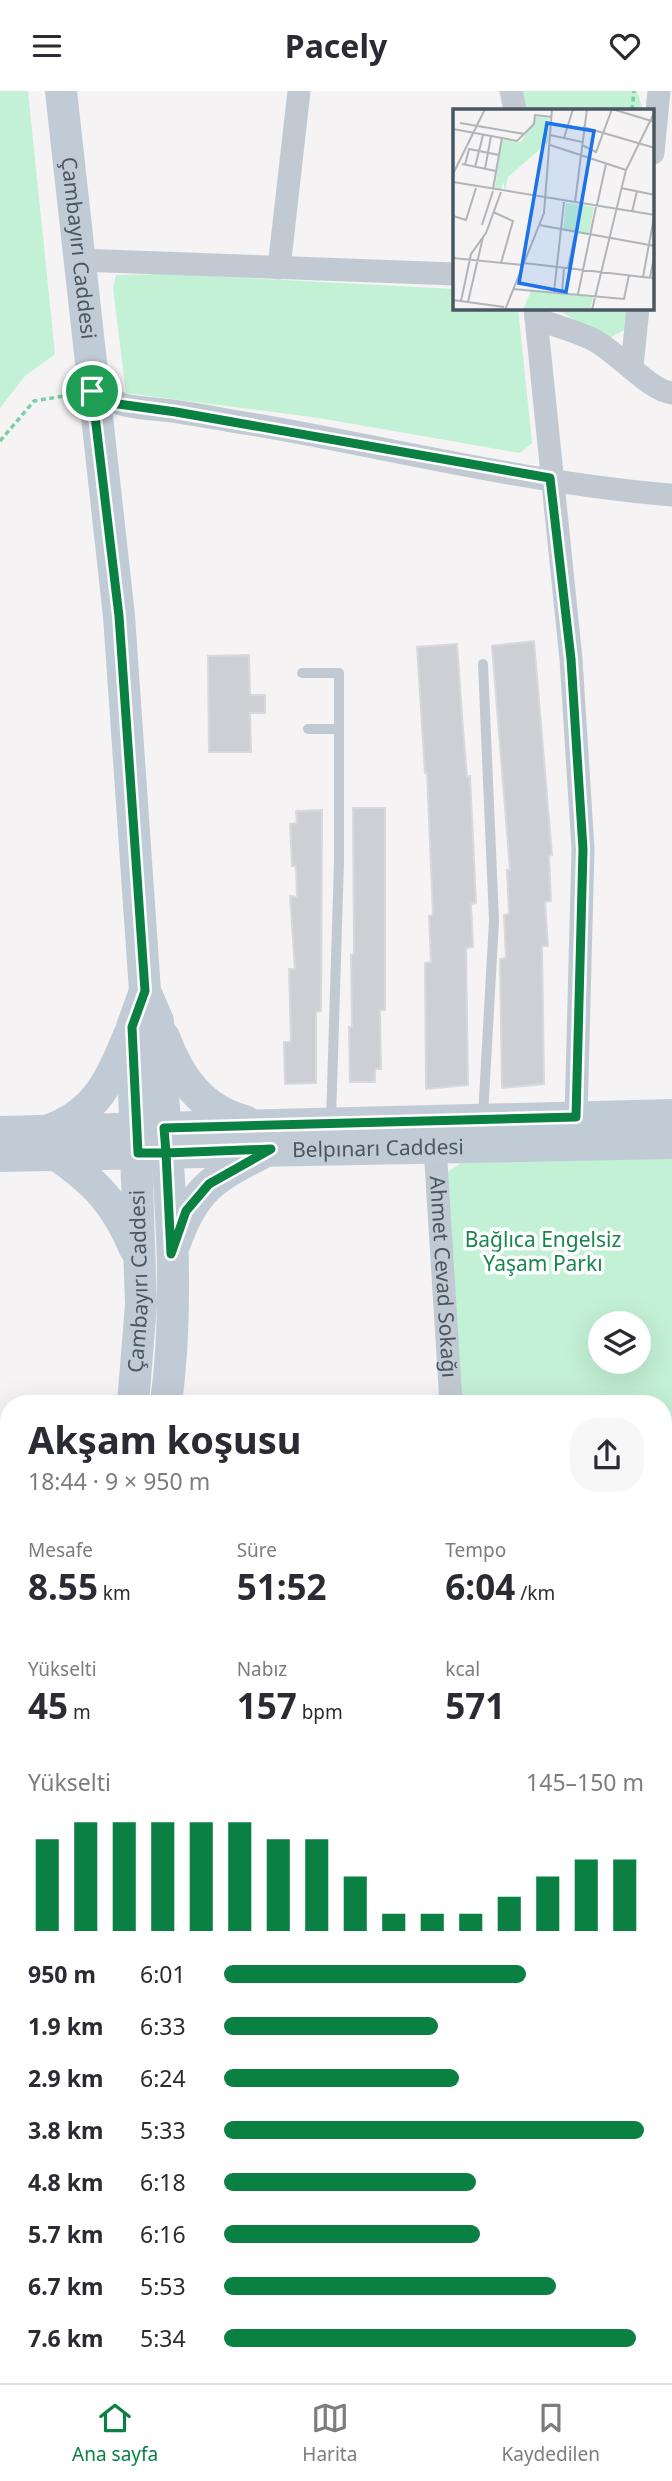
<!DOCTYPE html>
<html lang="tr">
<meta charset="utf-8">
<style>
:root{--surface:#fff;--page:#f7f7f7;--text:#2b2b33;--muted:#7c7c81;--line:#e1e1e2;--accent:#0b8043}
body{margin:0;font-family:"Noto Sans",sans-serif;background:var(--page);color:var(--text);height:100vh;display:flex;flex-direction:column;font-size:26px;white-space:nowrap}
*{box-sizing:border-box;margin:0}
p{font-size:23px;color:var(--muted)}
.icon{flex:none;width:38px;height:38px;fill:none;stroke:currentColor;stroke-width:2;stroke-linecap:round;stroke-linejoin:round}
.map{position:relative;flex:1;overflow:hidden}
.drawer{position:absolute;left:0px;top:1304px;width:672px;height:989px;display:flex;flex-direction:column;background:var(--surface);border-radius:28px 28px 0 0;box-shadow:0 7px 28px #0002}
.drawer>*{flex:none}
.buttons{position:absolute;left:588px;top:1220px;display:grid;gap:14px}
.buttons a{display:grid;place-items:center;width:63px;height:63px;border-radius:50%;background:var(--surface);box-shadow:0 7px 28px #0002;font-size:35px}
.pin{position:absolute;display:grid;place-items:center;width:60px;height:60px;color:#fff;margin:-30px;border:4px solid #fff;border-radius:50%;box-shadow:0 2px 7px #0007}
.round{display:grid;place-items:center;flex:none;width:74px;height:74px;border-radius:28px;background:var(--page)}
.head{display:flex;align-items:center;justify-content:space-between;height:119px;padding:0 28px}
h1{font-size:38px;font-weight:700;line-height:52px}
.metrics{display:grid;grid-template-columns:repeat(3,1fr);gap:10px;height:119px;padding:7px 28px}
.metrics div{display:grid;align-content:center}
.metrics b{font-size:35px;font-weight:700}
.metrics small{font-size:19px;font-weight:400}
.metrics p{font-size:19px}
.chart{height:196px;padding:14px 28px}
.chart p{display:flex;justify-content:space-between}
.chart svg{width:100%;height:126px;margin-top:7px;stroke:var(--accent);stroke-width:6}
ul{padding:0 28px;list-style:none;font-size:23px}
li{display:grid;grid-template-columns:112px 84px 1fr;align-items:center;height:52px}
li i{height:18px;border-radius:9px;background:var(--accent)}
header{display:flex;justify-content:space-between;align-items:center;height:91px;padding:0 28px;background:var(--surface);font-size:32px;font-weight:700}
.dock{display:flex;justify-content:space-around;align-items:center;height:98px;border-top:2px solid var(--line);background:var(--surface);font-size:19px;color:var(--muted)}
.dock a{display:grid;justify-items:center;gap:4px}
.dock .on{color:var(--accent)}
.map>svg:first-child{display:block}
.green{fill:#c3f1d5;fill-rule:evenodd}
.building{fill:#cdcfd5;stroke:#d7d9de;stroke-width:2}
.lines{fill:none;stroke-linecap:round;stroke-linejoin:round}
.path{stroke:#7ad0a6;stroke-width:3.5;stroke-dasharray:5 3.5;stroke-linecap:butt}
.lane{stroke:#c1cad2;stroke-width:10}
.street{stroke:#c1cad2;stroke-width:23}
.secondary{stroke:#c1cbd6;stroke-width:32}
.route-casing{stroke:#fff;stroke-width:14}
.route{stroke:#0b8043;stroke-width:9}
.labels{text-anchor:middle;stroke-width:7;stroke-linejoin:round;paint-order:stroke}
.street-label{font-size:21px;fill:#4a5661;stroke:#fff}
.park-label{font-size:21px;fill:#17864f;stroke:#fff}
.inset-road{fill:none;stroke:#b1b4b9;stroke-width:2}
.view{fill:#1a73e8;fill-opacity:0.15;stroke:#1a73e8;stroke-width:3.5}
.inset-edge{fill:none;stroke:#4a5661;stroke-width:3.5}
</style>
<header><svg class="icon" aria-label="menu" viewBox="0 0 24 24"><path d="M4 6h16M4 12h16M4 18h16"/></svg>Pacely<svg class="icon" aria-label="heart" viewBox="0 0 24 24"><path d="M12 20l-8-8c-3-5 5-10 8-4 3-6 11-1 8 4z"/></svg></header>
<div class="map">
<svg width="672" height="2292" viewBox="0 0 672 2292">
<rect width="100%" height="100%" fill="#f5f3f3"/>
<path class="green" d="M0 0H28L55 263 25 285 0 317Z
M521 0H637L643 19H524Z
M171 183 455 198V217H518L532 352 520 362 319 327 126 302 113 197 116 184Z
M555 217H628L626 238 608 248Z
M672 1064V1467H663V1312H462L443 1084 461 1072ZM600 1232H639V1270H600Z"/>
<path class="building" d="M534 550 552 764 549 765 551 810 545 811 548 855H542L544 993 502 997 500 868 506 867 504 824 509 823 507 779H510L492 555Z
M457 553 463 638 467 686 470 685 476 812 471 813 473 856 466 857 468 994 426 998 425 872 431 871 429 825 433 824 427 682H425L417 556Z
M249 564 250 604H265V622H250L251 661H209L208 565Z
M353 717H385V919H380L381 978H375V991H350L349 936H352L351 864 354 863Z
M322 719 321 920 316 921V992L285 993 284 951H291L289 878H295L290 805 297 806 296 775H292L290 733 297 732 296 720Z"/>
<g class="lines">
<path class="path" d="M632 19 634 0
M0 350 34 310 70 304"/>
<path class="lane" d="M302 582H339V771L331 1029
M308 638H339
M483 1025 494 830 483 573
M0 2154 9 2153
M43 2284 51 2286 75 2284"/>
<g class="street">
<path d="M511 0 515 19"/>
<path d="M653 62 659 0"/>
<path d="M79 169 455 183"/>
<path d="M279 177 299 0"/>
<path d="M535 217 571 568 583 758 576 1026"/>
<path d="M536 228C554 234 575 240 592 248 617 260 648 299 672 302"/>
<path d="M632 275 638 217"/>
<path d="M92 300C122 319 145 316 179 321 207 325 235 331 263 335 398 359 535 393 672 404"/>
<path id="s1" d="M435 1056 451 1312"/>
<path d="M663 1482H672"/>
<path d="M663 1964H672"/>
<path d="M0 2037H9"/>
<path d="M512 2284 513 2292"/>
<path d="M616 2284 617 2292"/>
</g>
<g class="secondary">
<path id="s2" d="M61 0 119 525 145 900 158 930C165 1056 183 1187 166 1312"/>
<path d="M164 946C179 986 201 1019 245 1030"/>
<path d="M52 1038C98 1020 111 987 129 944"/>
<path d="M0 1041 672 1024"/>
<path d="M57 1064C96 1092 116 1112 135 1158"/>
<path id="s3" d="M0 1065 672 1052"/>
<path d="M175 1152C195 1095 216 1086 268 1059"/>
<path id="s4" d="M133 1312 141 1214 132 936 145 900"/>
<path d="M0 1959 9 1921"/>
<path d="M0 2112 9 2071"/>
</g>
</g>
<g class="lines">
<g class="route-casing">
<path id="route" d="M92 300 119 525 145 900 132 936 138 1062H166L171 1163 186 1120 209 1093 271 1058 166 1062 164 1037 576 1026 583 758 571 568 550 387 176 321 111 312 92 300"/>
</g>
<use href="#route" class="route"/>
</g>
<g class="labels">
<g class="street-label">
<text dy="7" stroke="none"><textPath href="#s2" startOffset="158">Çambayırı Caddesi</textPath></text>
<text dy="7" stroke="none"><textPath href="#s3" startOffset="378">Belpınarı Caddesi</textPath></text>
<text dy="7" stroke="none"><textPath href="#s1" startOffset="130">Ahmet Cevad Sokağı</textPath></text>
<text dy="7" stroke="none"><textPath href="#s4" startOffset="122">Çambayırı Caddesi</textPath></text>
</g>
<g class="park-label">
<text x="543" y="1156">Bağlıca Engelsiz<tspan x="543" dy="24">Yaşam Parkı</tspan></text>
</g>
</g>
<g transform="translate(453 18)">
<rect width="201" height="201" fill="#f5f3f3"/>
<path d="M83 8 96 9 95 33 55 68 52 81 50 73 48 80 42 79 49 31 68 33ZM113 94 141 98 136 126 110 122ZM78 182 140 188 137 201H70Z" fill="#c3f1d5"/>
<path class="inset-road" d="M159 0 202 13M7 14 71 25 64 32 49 29M130 18 202 39M0 20 49 29 40 80M71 25 81 15 82 6 99 8M97 26 129 33M111 29 120 0M97 36 173 61M129 36 143 43 159 0M9 55 43 62M12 56 16 40 46 46M22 58 30 26M32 60 38 27M0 65 32 0M0 73 202 106M168 79 202 86M122 93 134 0M144 96 153 55M40 103 60 112 48 154M179 103 184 82M0 107 13 111 23 79M201 108 190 168 202 169M29 116 40 82M86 116 202 137M0 149 70 156M71 154 190 168M115 159 122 126M197 168 202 144M60 180 171 190 176 166M101 183 111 93M109 184 111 159M125 185 143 98M0 191 51 198M8 192 18 145 33 124 48 83M15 193 30 128M52 201 91 104 99 0M139 201 173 61 202 2"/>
<path class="view" d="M94 14 141 22 113 183 66 174Z"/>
<rect width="201" height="201" class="inset-edge"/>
</g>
</svg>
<div class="buttons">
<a><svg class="icon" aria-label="layers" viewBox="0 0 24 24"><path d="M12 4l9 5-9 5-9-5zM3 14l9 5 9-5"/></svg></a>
</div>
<div class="pin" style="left:92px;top:300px;background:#1e9e55"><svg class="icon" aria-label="arrive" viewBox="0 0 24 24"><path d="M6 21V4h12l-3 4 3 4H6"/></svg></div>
<section class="drawer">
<div class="head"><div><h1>Akşam koşusu</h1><p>18:44 · 9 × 950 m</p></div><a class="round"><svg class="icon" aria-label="share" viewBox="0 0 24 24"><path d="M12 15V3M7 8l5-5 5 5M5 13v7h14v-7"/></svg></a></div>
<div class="metrics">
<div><p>Mesafe</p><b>8.55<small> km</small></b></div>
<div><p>Süre</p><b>51:52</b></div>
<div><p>Tempo</p><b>6:04<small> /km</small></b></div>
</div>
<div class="metrics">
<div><p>Yükselti</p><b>45<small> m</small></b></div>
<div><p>Nabız</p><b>157<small> bpm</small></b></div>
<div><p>kcal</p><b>571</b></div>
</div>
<div class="chart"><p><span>Yükselti</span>145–150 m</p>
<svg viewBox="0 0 160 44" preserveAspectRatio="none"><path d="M5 44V12M15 44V6M25 44V6M35 44V6M45 44V6M55 44V6M65 44V12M75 44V12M85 44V25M95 44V38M105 44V38M115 44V38M125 44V32M135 44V25M145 44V19M155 44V19"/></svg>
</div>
<ul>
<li><b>950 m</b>6:01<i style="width:72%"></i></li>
<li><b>1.9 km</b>6:33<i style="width:51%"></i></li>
<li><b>2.9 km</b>6:24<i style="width:56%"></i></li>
<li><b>3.8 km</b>5:33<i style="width:100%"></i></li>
<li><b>4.8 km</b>6:18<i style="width:60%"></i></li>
<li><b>5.7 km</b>6:16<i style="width:61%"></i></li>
<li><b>6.7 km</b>5:53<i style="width:79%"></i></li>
<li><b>7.6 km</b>5:34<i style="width:98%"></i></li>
</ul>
</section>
</div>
<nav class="dock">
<a class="on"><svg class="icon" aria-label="home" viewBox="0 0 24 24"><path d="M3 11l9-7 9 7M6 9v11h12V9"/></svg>Ana sayfa</a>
<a><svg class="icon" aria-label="map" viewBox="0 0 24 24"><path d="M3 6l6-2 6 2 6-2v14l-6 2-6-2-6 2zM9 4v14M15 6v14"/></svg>Harita</a>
<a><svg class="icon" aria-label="saved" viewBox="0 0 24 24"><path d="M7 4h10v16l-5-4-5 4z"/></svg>Kaydedilen</a>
</nav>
